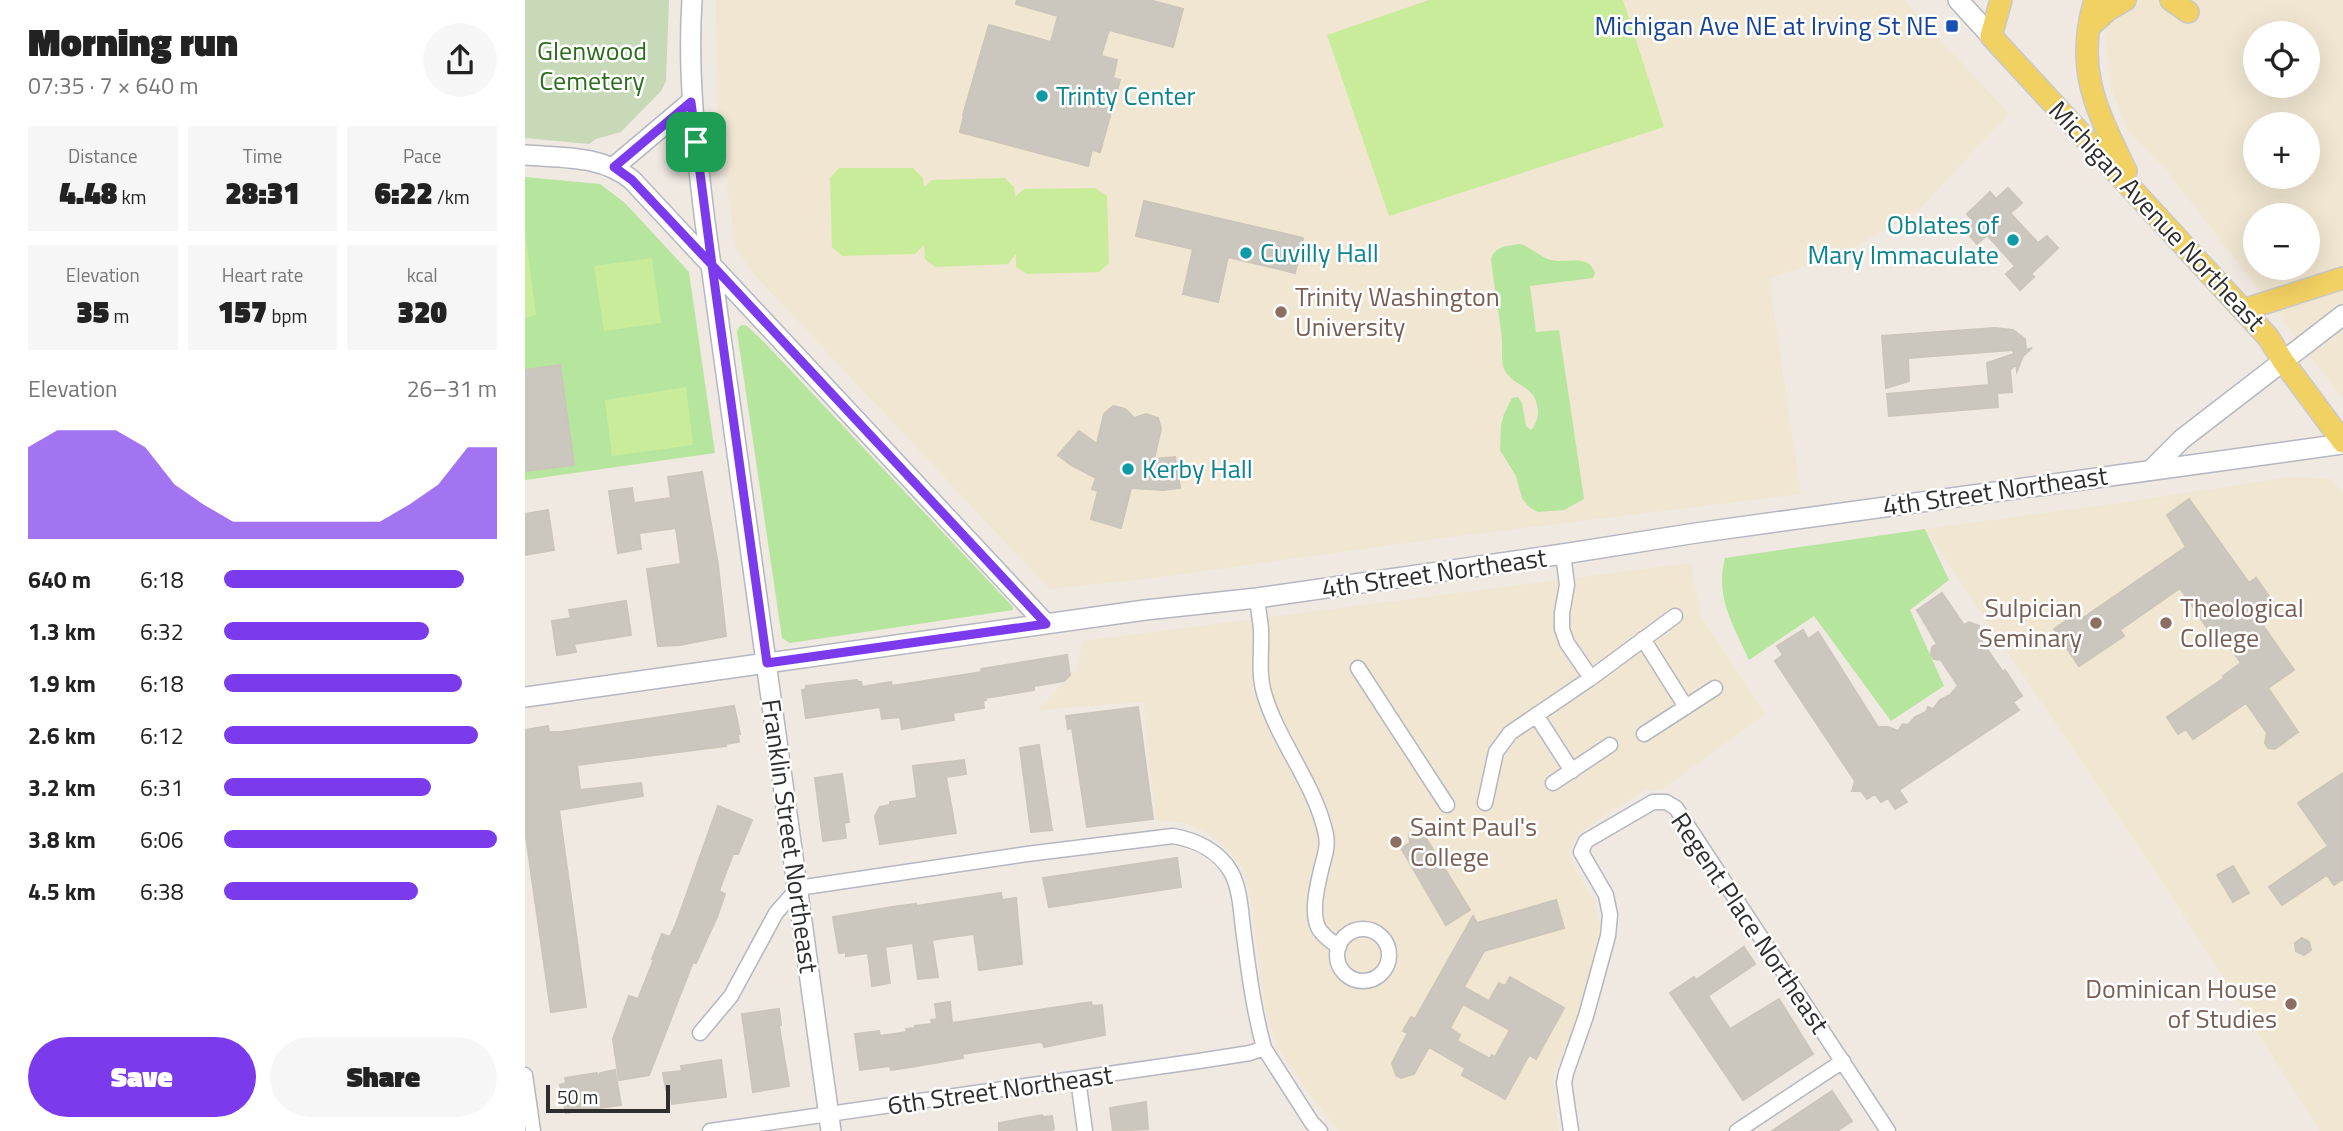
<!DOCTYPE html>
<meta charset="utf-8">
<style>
:root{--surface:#fff;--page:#f6f6f6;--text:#222;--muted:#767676;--accent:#7c3aed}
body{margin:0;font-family:"Titillium Web",sans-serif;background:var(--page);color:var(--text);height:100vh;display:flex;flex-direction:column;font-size:26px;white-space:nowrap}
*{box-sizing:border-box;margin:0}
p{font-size:23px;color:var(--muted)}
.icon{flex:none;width:38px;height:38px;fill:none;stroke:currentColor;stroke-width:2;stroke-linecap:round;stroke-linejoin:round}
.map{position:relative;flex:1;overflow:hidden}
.sheet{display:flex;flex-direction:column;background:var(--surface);width:525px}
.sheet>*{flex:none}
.tools{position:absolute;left:1718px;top:21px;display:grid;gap:14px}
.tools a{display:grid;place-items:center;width:77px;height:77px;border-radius:50%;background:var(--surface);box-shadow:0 7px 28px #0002;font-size:35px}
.scale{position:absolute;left:21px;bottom:18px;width:124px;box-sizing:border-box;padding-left:7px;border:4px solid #2e2e2e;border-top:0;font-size:19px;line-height:24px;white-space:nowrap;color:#2e2e2e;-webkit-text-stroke:5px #fff;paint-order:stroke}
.pin{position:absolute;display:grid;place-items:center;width:60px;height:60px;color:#fff;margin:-30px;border-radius:14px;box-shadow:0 4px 10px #0006}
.round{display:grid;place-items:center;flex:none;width:74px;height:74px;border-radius:37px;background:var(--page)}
.head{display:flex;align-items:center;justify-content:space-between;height:119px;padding:0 28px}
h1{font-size:38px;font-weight:800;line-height:52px}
.figures{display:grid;grid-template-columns:repeat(3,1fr);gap:10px;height:119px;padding:7px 28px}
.figures div{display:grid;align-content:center;border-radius:0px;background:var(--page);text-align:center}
.figures b{font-size:30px;font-weight:800}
.figures small{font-size:19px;font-weight:400}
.figures p{font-size:19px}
.chart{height:196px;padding:14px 28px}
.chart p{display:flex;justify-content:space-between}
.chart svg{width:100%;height:126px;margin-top:7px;fill:var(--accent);opacity:.7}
.button{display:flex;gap:14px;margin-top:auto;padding:14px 28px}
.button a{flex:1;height:80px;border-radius:42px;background:var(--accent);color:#fff;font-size:28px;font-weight:800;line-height:80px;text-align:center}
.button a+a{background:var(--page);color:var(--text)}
ul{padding:0 28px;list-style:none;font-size:23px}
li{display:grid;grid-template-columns:112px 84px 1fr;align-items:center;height:52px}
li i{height:18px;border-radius:9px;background:var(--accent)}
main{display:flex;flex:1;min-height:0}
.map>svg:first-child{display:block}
.education{fill:#f0e6d1;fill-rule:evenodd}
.green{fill:#b6e59e}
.cemetery{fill:#c8d9b8}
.pitch{fill:#c9ec9a}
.building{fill:#cbc7bf;stroke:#cbc5ba;stroke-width:2;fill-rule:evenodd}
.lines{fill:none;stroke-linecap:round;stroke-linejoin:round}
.street-casing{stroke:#b4b7c1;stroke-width:17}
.secondary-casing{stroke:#b4b7c1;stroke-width:22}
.primary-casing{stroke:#c9c9c9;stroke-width:24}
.street{stroke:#fff;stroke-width:14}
.secondary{stroke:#fff;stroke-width:19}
.primary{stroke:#f2d163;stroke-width:21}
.route-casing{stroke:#fff;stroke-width:14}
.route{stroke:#7c3aed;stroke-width:9}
.transit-dot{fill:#1a4fb4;stroke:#fff;stroke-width:2.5}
.culture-dot{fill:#0f9aa8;stroke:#fff;stroke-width:2.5}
.education-dot{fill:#8d6e63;stroke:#fff;stroke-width:2.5}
.labels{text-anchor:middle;stroke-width:5;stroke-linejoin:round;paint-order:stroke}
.transit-label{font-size:26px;fill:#164399;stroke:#fff;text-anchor:end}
.park-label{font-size:26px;fill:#2c6e1b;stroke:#fff}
.culture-label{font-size:26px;fill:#0d838f;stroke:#fff;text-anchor:start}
.street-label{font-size:26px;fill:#2e2e2e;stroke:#fff}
.education-label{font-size:26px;fill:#785e54;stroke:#fff;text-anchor:start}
</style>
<main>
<section class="sheet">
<div class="head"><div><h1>Morning run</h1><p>07:35 · 7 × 640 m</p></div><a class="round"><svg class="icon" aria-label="share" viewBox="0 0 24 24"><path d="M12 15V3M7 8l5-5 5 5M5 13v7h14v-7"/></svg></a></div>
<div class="figures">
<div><p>Distance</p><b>4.48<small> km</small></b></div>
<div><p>Time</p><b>28:31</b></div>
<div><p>Pace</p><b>6:22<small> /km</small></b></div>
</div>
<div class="figures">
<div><p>Elevation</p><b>35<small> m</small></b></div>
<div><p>Heart rate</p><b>157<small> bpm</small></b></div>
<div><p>kcal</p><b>320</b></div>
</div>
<div class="chart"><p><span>Elevation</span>26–31 m</p>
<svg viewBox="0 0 160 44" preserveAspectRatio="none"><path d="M0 44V12L10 6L20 6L30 6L40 12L50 25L60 32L70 38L80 38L90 38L100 38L110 38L120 38L130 32L140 25L150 12L160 12V44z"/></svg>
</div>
<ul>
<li><b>640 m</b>6:18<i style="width:88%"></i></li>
<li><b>1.3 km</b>6:32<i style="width:75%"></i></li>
<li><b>1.9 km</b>6:18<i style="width:87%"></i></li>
<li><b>2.6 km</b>6:12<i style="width:93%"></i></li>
<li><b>3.2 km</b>6:31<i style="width:76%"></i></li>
<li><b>3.8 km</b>6:06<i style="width:100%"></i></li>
<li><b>4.5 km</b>6:38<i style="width:71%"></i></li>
</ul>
<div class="button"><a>Save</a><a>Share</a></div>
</section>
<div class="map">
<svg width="1818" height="1131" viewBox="0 0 1818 1131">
<rect width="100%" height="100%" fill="#efe9e1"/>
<path class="education" d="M191 0H1379L1484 114 1394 209 1330 247 1244 279 1276 494 917 538 628 578 524 589 227 272 211 248 193 125Z
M1589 0H1818V398L1642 171 1603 131 1587 90 1580 30ZM1731 33H1783V86H1731ZM1731 124H1783V177H1731ZM1731 215H1783V268H1731Z
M1767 477 1807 479 1818 494V1131H1795L1635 878 1400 529 1595 503Z
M1166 563 1175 615 1240 714 1136 790H1120L1077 817 1054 833 1044 851 1052 873 1070 902 1076 929 1051 1024 1028 1077 1034 1131H815L801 1116 753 1049 740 1008 726 900 717 867 703 850 683 833 656 822 631 820 618 702 512 710 551 671 558 641Z"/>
<path class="green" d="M0 177 75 184 100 203 164 272 190 453 0 480Z
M996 244C1007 248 1015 257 1026 260 1042 264 1063 253 1070 273L1068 278 1005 286 1011 332 1034 330 1059 499 1039 510 1013 512 1004 507 997 498 991 476 975 450 976 425 979 414 987 398 993 397 997 403 1001 426 1006 430C1011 424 1013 419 1013 411 1011 384 990 388 980 371 975 362 978 350 977 339 974 313 969 286 966 259 971 245 983 246 996 244Z
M217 325 222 326 240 343 488 607V610L265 643 257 638 212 332 214 327Z
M1400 529 1424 580 1385 610 1419 686 1366 721 1289 616 1224 660C1208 624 1190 598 1200 558Z"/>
<path class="cemetery" d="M0 0H144L141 81 136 91 96 132 71 139 64 144 0 138Z"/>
<path class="pitch" d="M904 0H1098L1139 127 864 216 802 35Z
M314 168H388L398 178 399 187 407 180 480 178 489 187 490 197 499 189 570 188 582 196 584 263 574 272 502 274 491 267V254L483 264 410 267 400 259 399 245 390 254 317 256 307 247 305 178Z
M0 232 11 315 0 318Z
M127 258 136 323 79 331 69 266Z
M161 387 168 445 87 456 80 400Z"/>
<path class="building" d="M492 0H624L658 9 648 47 584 30 576 56 592 60 588 78 595 80 575 152 567 150 563 166 435 132 439 115H438L464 25 526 42 533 16 491 4Z
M1483 188 1497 203 1485 213 1513 243 1522 236 1533 248 1506 274 1509 277 1495 290 1481 274 1490 266 1462 235 1452 244 1439 229 1448 221 1442 214 1465 192 1471 199Z
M619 201 778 238 770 273 703 257 693 302 658 294 668 249 611 236Z
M1470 328 1488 330 1500 339 1501 350 1507 348 1498 356 1492 371 1491 364 1485 370 1487 392 1472 393 1473 407 1364 416 1362 394 1464 385 1462 363 1489 354 1488 350 1383 358 1384 381 1361 388 1357 336Z
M35 365 49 465 0 471V370Z
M588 406 600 409 609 418 621 414 633 418 636 429 629 459 650 457 655 488 638 490 606 488 596 528 566 519 573 491 567 489 571 478 546 465 533 455 554 431 572 444 579 414Z
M177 472 193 565 201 636 155 645 133 646 122 569 156 564 151 528 114 533 116 549 93 553 84 491 107 488 109 503 146 498 143 477Z
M1664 499 1724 583 1731 578 1748 602 1730 614 1769 670 1743 688 1773 732 1750 749 1743 748 1740 743 1742 733 1721 703 1668 739 1661 729 1653 734 1642 717 1699 678 1698 676 1716 663 1698 637 1691 641 1655 588 1595 630 1599 636 1554 666 1529 629 1554 612 1558 618 1661 547 1642 515Z
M23 510 29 550 0 555V514Z
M1417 593 1439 625 1444 622 1454 626 1453 636 1478 672 1480 670 1497 696 1488 702 1494 710 1374 790 1382 802 1370 809 1363 798 1356 802 1350 794 1342 799 1336 791H1327L1330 781 1250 661 1258 655 1252 646 1278 630 1283 639 1293 632 1353 727H1363L1373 731 1378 724 1383 725 1390 717 1401 712 1403 707 1408 709 1415 700 1425 695 1433 686 1416 660 1409 659 1406 655 1407 647 1412 644 1392 610Z
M101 601 106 635 49 644 51 652 32 655 27 621 46 618 44 610Z
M542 655 545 675 539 681 509 686V690L460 698 461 700 458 701 459 708 428 713 429 720 377 729 375 717 357 719 355 707 281 718 277 690 281 689V686L332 680 333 682H336L337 687 366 682 367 686 457 672 456 669Z
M209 706 215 734H213L214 742 200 744 201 746 52 765 55 790 116 783 118 796 34 810 61 1007 26 1012 0 830V730L23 726 24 732H36Z
M613 707 628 819 562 827 547 728 543 729 541 716Z
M514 745 527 830 506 832 495 748Z
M439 760 441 774 421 777 431 833 355 844 350 816 355 807 365 805V802L392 798 388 766Z
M1818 773V879L1809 885 1802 875 1757 905 1744 887 1803 846 1773 803Z
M317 774 324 822 319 823 321 838 298 841 290 778Z
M193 806 227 820 213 854H208L194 891 200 894 192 917 171 963 168 962 124 1075 94 1080 88 1039 104 996 113 999 129 959H127L137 934 145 937 151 924Z
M899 835 945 910 921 925 876 848 885 843 884 836 891 840Z
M652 858 656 887 524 907 518 878Z
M1708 866 1724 893 1708 902 1692 875Z
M476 893 477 900 491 898 497 964 454 970 449 934 433 936 407 940 413 977 393 979 388 943 360 947 365 983 347 986 343 953 321 956V952L314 953 308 917 367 907 391 904V906Z
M1031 900 1039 928 959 951 939 987 964 1001 974 983 980 986 985 977 1039 1008 1011 1059 1004 1055 980 1099 937 1075 940 1068 904 1047 889 1074 876 1078 871 1075 867 1063 883 1033 878 1031 886 1017 890 1019 948 916 952 923ZM938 1004 985 1030 970 1057 967 1055 965 1059 932 1041 935 1035 925 1028Z
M1777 938 1784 942 1786 950 1779 955 1771 951 1770 943Z
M1219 947 1230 964 1183 996 1205 1029 1254 999 1288 1054 1218 1100 1145 993 1169 977 1171 980Z
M425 1002 427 1023 566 1002 567 1006 577 1005 580 1035 519 1047 518 1043 515 1042 437 1054 438 1058 386 1067 366 1070 365 1066 335 1070 330 1034 354 1031 355 1036 382 1032 381 1029 390 1028V1026L407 1024 406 1020 412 1019 410 1004Z
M254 1009 256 1025 254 1026 264 1086 228 1092 217 1014Z
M196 1060 201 1097 147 1104 145 1090H141L138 1073 157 1071 156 1066Z
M90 1070 96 1105 41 1113 35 1085 41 1083 40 1078 72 1073 73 1078 75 1073Z
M1307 1091 1327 1121 1312 1131H1247Z
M621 1102 623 1129 588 1131 585 1108Z
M517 1115 518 1117 527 1116 529 1129 525 1131H474V1123Z"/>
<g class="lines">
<g class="street-casing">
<path id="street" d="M732 598C733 608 735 619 736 629 737 651 733 673 739 693 753 742 791 785 801 835 803 846 800 855 797 866 793 883 785 913 794 929 799 937 807 942 814 947
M1118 639 1161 707
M833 668 922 805
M1066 678 1150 616
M1011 715 1047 771
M1119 734 1190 688
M1028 783 1085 745
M960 803 971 752 985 733 1066 678 1042 643 1037 629V613L1042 585 1038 554
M812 955a26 26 0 1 1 52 0a26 26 0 1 1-52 0Z
M175 1033 206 996 251 913 273 888 502 854 648 836C671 840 694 851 706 872 716 890 716 916 719 936 724 974 729 1011 739 1048
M0 1075 8 1131
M553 1079 560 1131
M185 1131 674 1061 725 1053 739 1048 787 1123 795 1131
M1046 1131 1039 1083 1041 1073 1061 1016 1083 936 1085 915 1081 895 1056 852 1061 841 1128 802H1141L1151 808 1363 1131
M1212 1131 1318 1061"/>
</g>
<g class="secondary-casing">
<path id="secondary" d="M167 0C162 75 171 148 180 222L306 1131
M1433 0 1466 36
M0 155C37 158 77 155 107 180L521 624
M89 167 166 102
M1628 468 1657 439 1818 315
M0 697 620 610 732 598 1038 554 1171 533 1818 444"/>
</g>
<g class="primary-casing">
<path id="primary" d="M1476 0 1466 36 1743 337 1758 361 1818 442
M1570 0C1549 70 1572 110 1601 171
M1646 0 1663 12
M1565 26 1583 10 1600 0
M1718 310 1818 278"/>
</g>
<use href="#street" class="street"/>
<use href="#secondary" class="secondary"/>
<use href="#primary" class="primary"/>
</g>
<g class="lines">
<g class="route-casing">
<path id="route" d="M171 142 166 102 89 167 107 180 187 265 242 663 521 624 187 265 171 142"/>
</g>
<use href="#route" class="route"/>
</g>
<rect class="transit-dot" x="1420" y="19" width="14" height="14" rx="3.5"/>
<g class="culture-dot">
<circle cx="517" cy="96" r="7"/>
<circle cx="1488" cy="240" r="7"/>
<circle cx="721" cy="253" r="7"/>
<circle cx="603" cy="469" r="7"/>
</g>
<g class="education-dot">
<circle cx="756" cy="312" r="7"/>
<circle cx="1571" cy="623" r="7"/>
<circle cx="1641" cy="623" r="7"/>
<circle cx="871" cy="842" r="7"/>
<circle cx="1766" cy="1004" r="7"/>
</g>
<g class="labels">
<g class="transit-label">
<text x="1413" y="35">Michigan Ave NE at Irving St NE</text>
</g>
<g class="park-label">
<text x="67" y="60">Glenwood<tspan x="67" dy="30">Cemetery</tspan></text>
</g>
<g class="culture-label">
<text x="531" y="105">Trinty Center</text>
<text x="1474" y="234" text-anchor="end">Oblates of<tspan x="1474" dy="30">Mary Immaculate</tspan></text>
<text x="735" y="262">Cuvilly Hall</text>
<text x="617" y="478">Kerby Hall</text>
</g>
<g class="street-label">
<text transform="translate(1632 216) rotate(47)" y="9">Michigan Avenue Northeast</text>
<text transform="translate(1470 491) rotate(-8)" y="9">4th Street Northeast</text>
<text transform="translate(909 573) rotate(-8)" y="9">4th Street Northeast</text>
<text transform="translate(265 836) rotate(82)" y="9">Franklin Street Northeast</text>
<text transform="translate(1225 923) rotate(56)" y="9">Regent Place Northeast</text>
<text transform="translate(475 1090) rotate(-8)" y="9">6th Street Northeast</text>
</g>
<g class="education-label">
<text x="770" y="306">Trinity Washington<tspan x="770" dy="30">University</tspan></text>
<text x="1557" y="617" text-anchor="end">Sulpician<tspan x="1557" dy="30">Seminary</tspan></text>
<text x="1655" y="617">Theological<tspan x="1655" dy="30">College</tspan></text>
<text x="885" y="836">Saint Paul's<tspan x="885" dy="30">College</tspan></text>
<text x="1752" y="998" text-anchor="end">Dominican House<tspan x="1752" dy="30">of Studies</tspan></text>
</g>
</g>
</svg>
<div class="tools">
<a><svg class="icon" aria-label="locate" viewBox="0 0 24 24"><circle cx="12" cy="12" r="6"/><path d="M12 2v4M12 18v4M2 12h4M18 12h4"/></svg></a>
<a>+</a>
<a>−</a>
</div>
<div class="scale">50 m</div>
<div class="pin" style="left:171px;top:142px;background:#1e9e55"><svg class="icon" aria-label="arrive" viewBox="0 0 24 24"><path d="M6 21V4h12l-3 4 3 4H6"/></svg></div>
</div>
</main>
